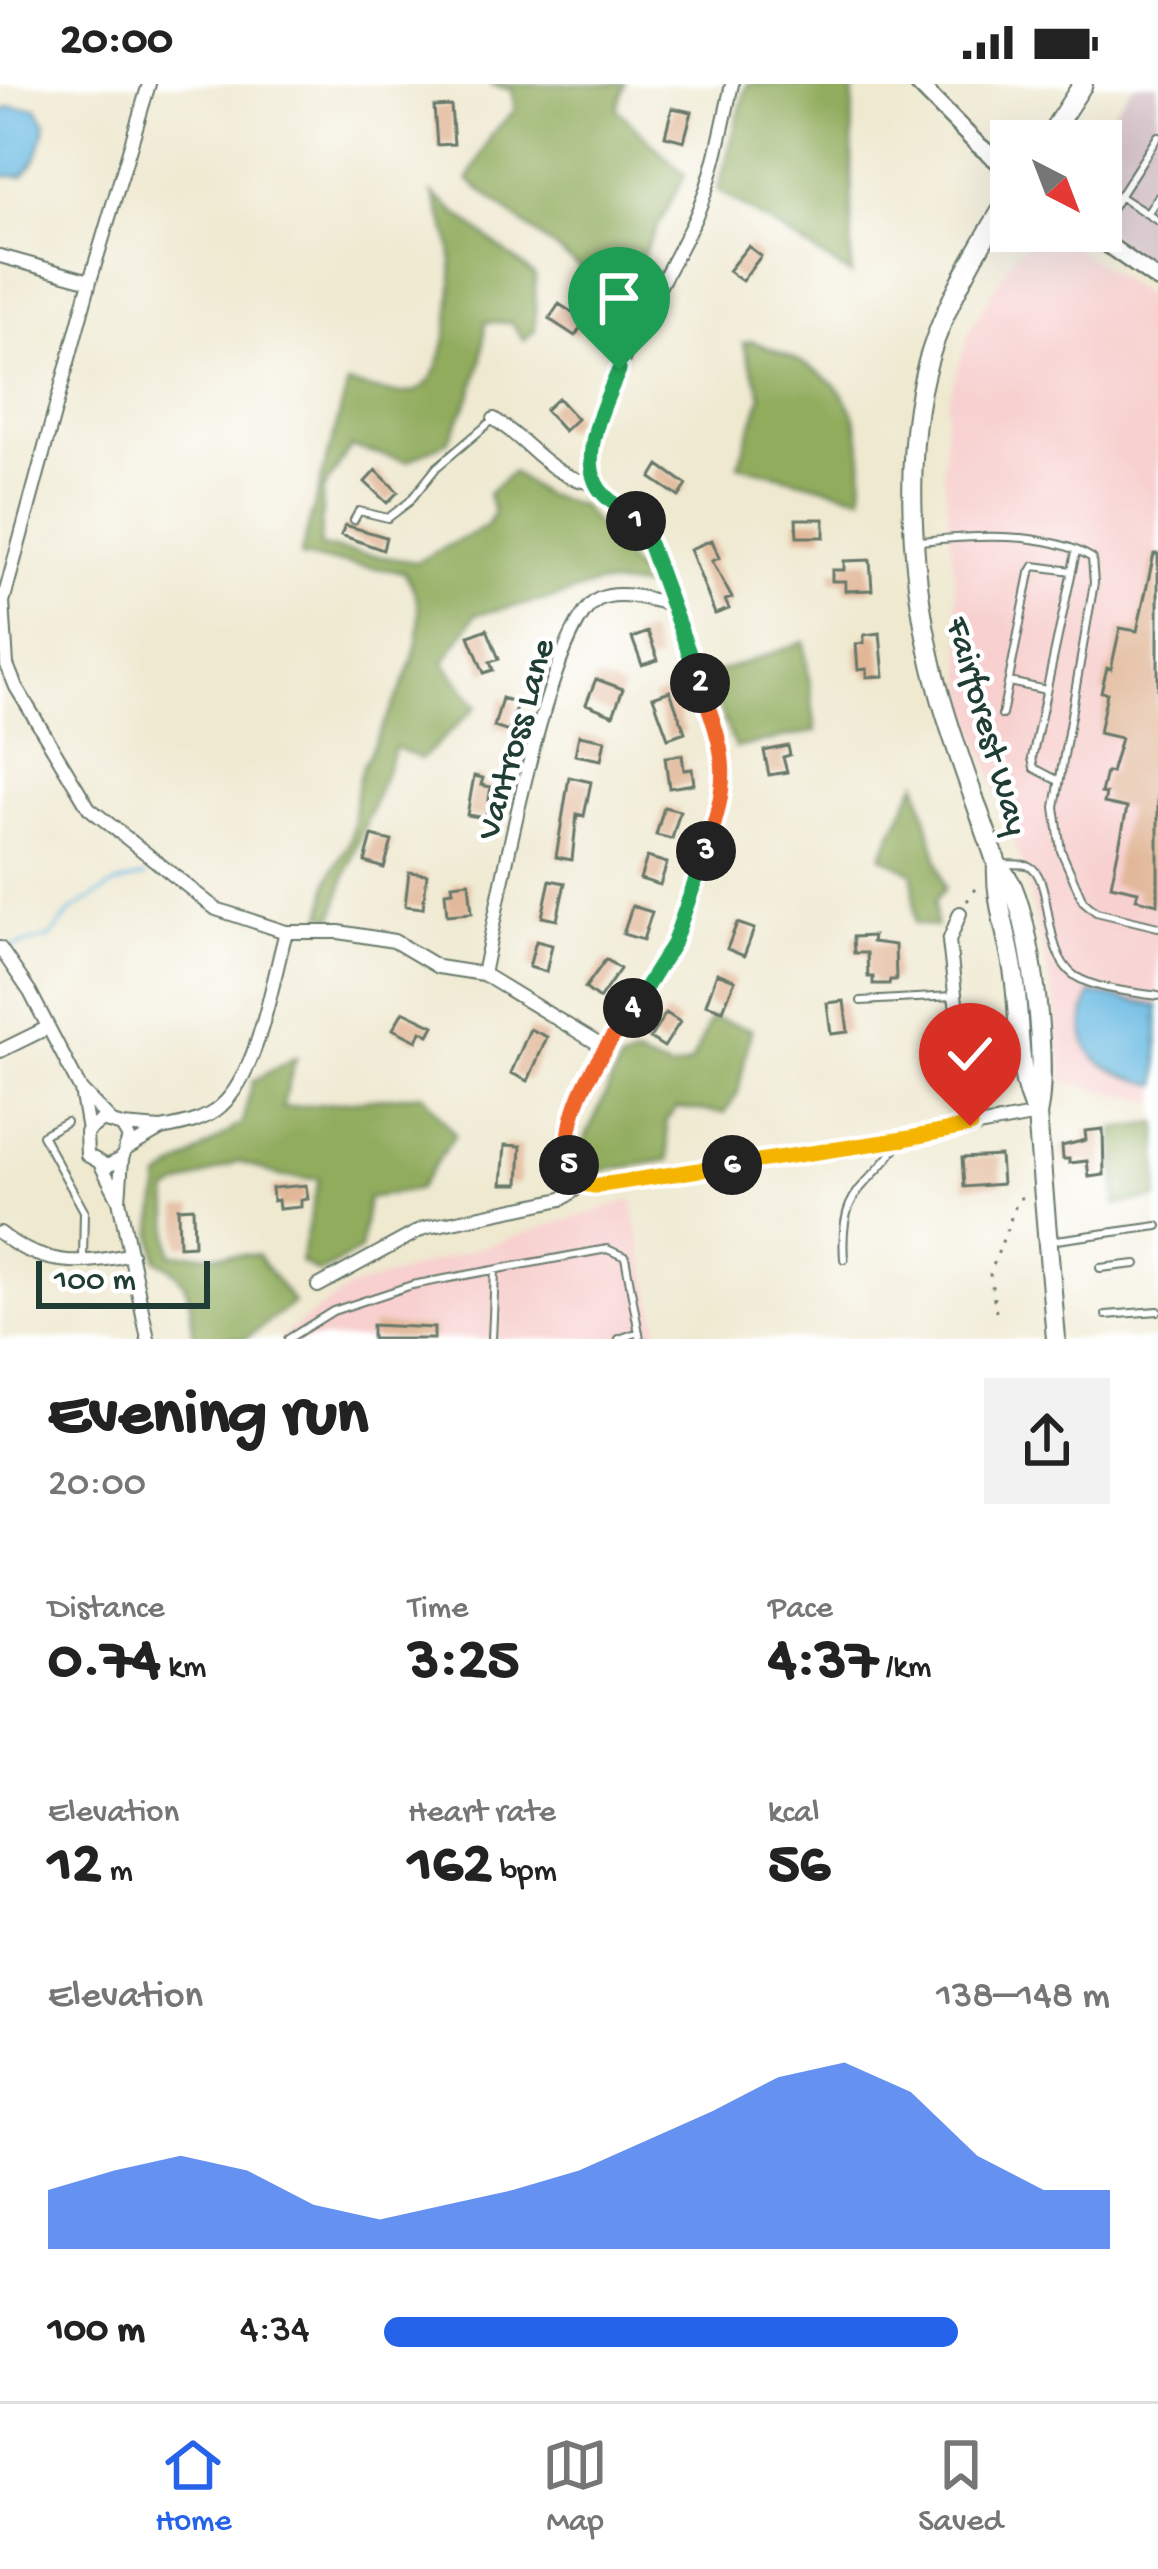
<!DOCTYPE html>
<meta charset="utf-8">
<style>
:root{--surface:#fff;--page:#f2f2f2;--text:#222;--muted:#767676;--line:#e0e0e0;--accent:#2563eb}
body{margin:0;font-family:"Gochi Hand",sans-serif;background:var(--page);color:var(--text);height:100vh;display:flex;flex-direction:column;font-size:45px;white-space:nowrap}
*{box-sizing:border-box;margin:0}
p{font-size:39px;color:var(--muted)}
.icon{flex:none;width:66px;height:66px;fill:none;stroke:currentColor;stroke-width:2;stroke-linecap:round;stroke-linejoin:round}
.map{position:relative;height:1255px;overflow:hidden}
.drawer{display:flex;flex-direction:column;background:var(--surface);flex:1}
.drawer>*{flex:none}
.needle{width:78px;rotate:138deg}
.tools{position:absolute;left:990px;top:36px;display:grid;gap:24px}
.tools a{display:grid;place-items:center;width:132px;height:132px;border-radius:0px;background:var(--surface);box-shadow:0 12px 48px #0002;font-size:60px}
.scale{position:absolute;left:36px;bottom:30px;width:174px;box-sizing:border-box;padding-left:12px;border:6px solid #1f3d34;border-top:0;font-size:33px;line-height:42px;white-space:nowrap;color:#1f3d34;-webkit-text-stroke:9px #fff;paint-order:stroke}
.pin{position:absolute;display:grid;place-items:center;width:102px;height:102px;color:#fff;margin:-123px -51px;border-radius:50% 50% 50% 0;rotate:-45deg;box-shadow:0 0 12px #0007}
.pin .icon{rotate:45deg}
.km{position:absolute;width:60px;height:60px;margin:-30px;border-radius:50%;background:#222;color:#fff;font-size:33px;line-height:60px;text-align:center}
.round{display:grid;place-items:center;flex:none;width:126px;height:126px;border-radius:0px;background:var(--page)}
.head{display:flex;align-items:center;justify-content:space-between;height:204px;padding:0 48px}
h1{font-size:66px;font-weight:700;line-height:90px}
.stats{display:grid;grid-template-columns:repeat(3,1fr);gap:18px;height:204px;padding:12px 48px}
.stats div{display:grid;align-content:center}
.stats b{font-size:60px;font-weight:700}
.stats small{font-size:33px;font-weight:400}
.stats p{font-size:33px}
.chart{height:336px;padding:24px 48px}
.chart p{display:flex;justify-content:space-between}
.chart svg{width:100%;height:216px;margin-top:12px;fill:var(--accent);opacity:.7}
ul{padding:0 48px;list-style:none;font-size:39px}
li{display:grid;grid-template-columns:192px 144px 1fr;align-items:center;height:90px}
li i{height:30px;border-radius:15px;background:var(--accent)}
.status{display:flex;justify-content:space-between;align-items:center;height:84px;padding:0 60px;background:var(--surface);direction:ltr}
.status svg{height:33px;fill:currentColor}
.dock{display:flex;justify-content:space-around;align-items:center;height:168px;border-top:3px solid var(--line);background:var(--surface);font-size:33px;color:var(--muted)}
.dock a{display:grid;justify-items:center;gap:6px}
.dock .selected{color:var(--accent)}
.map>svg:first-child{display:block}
.built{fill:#f7d0cf}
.industrial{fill:#d2bec5}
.forest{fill:#91ac5d;stroke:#587448;stroke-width:3}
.water{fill:#65b8e1;stroke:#427a8a;stroke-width:3}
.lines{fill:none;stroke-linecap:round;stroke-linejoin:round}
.stream{stroke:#65b8e1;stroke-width:3}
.building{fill:#e1b798}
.service-casing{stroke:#68796b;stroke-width:10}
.minor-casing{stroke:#68796b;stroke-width:16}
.tertiary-casing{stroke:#68796b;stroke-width:20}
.secondary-casing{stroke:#68796b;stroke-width:22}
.path{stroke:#68796b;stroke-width:3;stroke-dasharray:3 9;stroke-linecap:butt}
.service{stroke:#fff;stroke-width:6}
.minor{stroke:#fff;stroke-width:12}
.tertiary{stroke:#fff;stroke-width:15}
.secondary{stroke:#fff;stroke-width:18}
.split-1-casing{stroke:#fff;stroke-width:24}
.split-2-casing{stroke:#fff;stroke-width:24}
.split-3-casing{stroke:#fff;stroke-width:24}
.split-4-casing{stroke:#fff;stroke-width:24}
.split-5-casing{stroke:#fff;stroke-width:24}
.split-6-casing{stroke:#fff;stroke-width:24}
.split-7-casing{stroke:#fff;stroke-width:24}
.split-8-casing{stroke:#fff;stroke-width:24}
.split-1{stroke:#22a559;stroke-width:15}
.split-2{stroke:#22a559;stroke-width:15}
.split-3{stroke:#f0652b;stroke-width:15}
.split-4{stroke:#22a559;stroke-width:15}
.split-5{stroke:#f0652b;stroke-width:15}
.split-6{stroke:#f5b400;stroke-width:15}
.split-7{stroke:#f5b400;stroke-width:15}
.split-8{stroke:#f5b400;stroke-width:15}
.labels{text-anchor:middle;stroke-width:9;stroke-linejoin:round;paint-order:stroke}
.street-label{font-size:36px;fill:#1f3d34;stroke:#fff}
</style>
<div class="status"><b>20:00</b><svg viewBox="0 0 49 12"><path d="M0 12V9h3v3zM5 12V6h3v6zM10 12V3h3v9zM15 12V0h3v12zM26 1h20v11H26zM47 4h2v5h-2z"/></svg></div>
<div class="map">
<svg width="1158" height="1255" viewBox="0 0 1158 1255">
<rect width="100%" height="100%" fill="#fff"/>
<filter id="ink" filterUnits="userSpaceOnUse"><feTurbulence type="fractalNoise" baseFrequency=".00833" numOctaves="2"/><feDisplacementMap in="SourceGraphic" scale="24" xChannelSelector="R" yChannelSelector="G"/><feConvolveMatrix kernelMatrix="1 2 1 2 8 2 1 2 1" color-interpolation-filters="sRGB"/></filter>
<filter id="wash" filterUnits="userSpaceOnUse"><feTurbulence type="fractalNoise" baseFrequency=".004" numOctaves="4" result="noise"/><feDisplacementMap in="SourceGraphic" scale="48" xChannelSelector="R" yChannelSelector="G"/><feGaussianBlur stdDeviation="2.7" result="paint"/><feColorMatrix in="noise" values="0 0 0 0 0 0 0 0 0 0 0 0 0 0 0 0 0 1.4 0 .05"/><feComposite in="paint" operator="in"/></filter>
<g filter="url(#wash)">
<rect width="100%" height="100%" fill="#efe9d0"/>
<path class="built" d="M1049 154 1073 163 1158 220V1019L1064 997 1054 915 1026 792 968 625 943 385 947 318 971 243 1016 169 1033 157Z
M632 1116 661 1255H277L350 1204Z"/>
<path class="industrial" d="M1134 0H1158V186L1101 145V57H1091Z"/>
<path class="forest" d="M489 0H625L617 25 685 91 619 215 468 96 492 50 515 26 512 6Z
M747 0H853L851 191 718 106Z
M433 110 535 192V246L524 257 512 239 485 238 482 275 472 309 448 357 407 377 351 363 323 406 320 463 416 478 487 442 494 429 488 410 512 388 542 410 581 422 649 503 597 500 556 514 476 530 444 578 477 622 421 675 395 663 344 796 334 833 323 830C326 818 326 805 330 793 336 779 348 766 351 752 357 731 353 707 361 687 385 628 448 550 404 488L300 473 348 300C366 303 395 313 413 308 451 299 455 195 451 163 448 145 439 127 433 110Z
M751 257C841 290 867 313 862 412L738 381 762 311 743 259Z
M804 558 816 647 735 664 707 592Z
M917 698 945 804 935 817 936 843 915 839 913 789 881 772Z
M711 934 751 945 738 1009 725 1029 677 1024 666 1036 669 1076 588 1089 585 1055 620 979 636 972 671 986 691 979Z
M296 973 282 1024 423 1010 455 1051 418 1105 368 1114 360 1166 320 1189 300 1178 319 1095 283 1093 239 1077 168 1107 171 1170 257 1171 294 1219 245 1255H194C189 1217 194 1195 157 1176L153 1149 160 1095 242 1039 253 997Z
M1158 1039V1114L1116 1121 1115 1045Z"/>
<path class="water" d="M11 23 37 24 46 40 37 73 23 92H0V27Z
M1091 909 1158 922V1001C1104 988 1066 971 1091 909Z"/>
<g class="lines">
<path class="stream" d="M13 863 51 853 71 827 114 801 145 792"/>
</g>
<g id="blocks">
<path class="building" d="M451 22 454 60 437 61 434 23Z
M672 24 692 28 684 57 665 52Z
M748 162 761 172 742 197 728 187Z
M559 220 585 237 575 252 549 235Z
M558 314 577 335 564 347 545 326Z
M659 381 687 401 679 413 651 394Z
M376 386 398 408 387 419 365 398Z
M796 435H824V453H797Z
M345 441 386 453 383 466 341 451Z
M712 456 719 474 712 477 732 514 725 516 729 525 715 530 690 465Z
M1154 470H1158V820L1136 815 1138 807 1111 801 1127 724 1104 719 1106 710 1101 709 1106 688 1111 689 1121 654 1099 649 1107 609 1101 608 1107 584 1111 585 1120 544 1137 547Z
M870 476 872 506 845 507V497H832V486H844V477Z
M487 545 499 575 490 578 493 586 484 589 469 552Z
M648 548 658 576 642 581 632 554Z
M880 549 884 592 867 593V585L858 586 856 560 864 559V551Z
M596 595 623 605 613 631 586 620Z
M670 607 685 648 668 654 653 613Z
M502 614 517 619 509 648 494 643Z
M579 651 605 656 601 676 575 671Z
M788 662 790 671 783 673 787 688 769 691 764 667Z
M682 671 684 686 692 685 694 700 669 704 665 673Z
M474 692 483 694 481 701 491 703 486 734 467 731Z
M569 693 591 698 584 732 577 730 572 776 556 773Z
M664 723 680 727 672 755 656 751Z
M372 752 392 757 384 784 365 778Z
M647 773 667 779 660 801 640 795Z
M409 788 427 790 423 824 405 822Z
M550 796 565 799 557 836 542 833Z
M469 798 472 829 447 831 445 808 453 807 452 800Z
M632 822 652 828 643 856 623 850Z
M737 839 754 845 744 872 727 865Z
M873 852 872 858 895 861 896 896H890L889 900H873V893H868L867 869H854L853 853Z
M536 857 552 861 546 888 529 883Z
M606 875 620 885 599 915 585 904Z
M717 889 735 896 723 926 706 920Z
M844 917 848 948 831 950 827 919Z
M403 927 434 942 429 951 421 947 417 957 393 945Z
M666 929 680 938 664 963 650 954Z
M530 945 547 953 528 997 511 989Z
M1103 1045 1104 1091 1089 1093 1087 1077 1069 1079V1075H1063L1062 1062 1086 1056 1085 1047Z
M505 1061 521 1062 519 1100H502Z
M1000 1072 1002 1100 964 1103 962 1074Z
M306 1101 308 1115 301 1116V1123L279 1125 278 1116 273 1117 272 1104Z
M193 1123 194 1161 179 1162 178 1124Z
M372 1241 434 1244V1255H372Z"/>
</g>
</g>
<g filter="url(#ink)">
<use href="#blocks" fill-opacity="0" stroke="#68796b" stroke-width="3"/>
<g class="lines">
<g class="service-casing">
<path id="service" d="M1119 112 1158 137
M1147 130 1158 113
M1101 141 1158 52
M354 436 359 427 388 434 409 418 437 383 494 335
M920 457C971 452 1047 446 1092 474L1094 499 1055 723 1061 767 1083 817 1096 828 1158 843
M1009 598 1046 606
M1002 631 1030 489 1034 482 1072 487
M1059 697 1034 684 1032 674 1076 468
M1001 780C1009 781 1022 779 1029 782 1054 793 1041 869 1075 892 1097 906 1133 908 1158 912
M861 917 953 912
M66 1038 42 1051 84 1127 83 1174
M1049 1157 1158 1142
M844 1175C839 1102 867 1107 900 1058
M1100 1184 1136 1180
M1106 1231 1158 1227
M288 1255 333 1227 412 1201 607 1165 625 1173 640 1255
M492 1255 495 1187
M619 1255 639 1248"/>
</g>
<g class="minor-casing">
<path id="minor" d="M149 0 90 197 3 518 7 581 16 603 89 724 216 825 286 848H339L394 857 438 883 483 890 605 964
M732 0C722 45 714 92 695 134 671 188 571 345 596 399 602 413 619 421 630 431 639 439 644 451 649 462 674 528 722 630 725 698 714 750 697 808 675 856 649 910 524 1044 583 1100H616L864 1063 1037 1031
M0 172 90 197
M494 335C529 357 552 396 595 399
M960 829 949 857 970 1042
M0 864 30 908 81 1006
M483 890C497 827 548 538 599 515 620 505 649 516 671 520
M0 967 47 944
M122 1042 161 1045 128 1064
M161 1045C182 1041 205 1037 221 1022 259 988 272 897 286 848
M88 1046 81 1006 110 1036
M101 1081 119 1116 122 1075 129 1054 122 1042 102 1036 86 1048 87 1071 107 1082 122 1075
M119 1116 148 1255
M0 1149C40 1182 83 1182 131 1170
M318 1202 424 1144 562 1115 583 1100"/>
</g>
<g class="tertiary-casing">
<path id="tertiary" d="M918 0 976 59 1011 88
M1088 147 1158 196"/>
</g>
<g class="secondary-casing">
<path id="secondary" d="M1046 57 1083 0
M1011 111C983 156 953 206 935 256 898 356 911 506 939 607 955 666 978 723 997 780 1003 788 1010 796 1013 804 1033 851 1048 983 1037 1031L1056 1255
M997 780C995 818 1009 854 1014 892 1021 938 1015 990 1037 1031"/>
</g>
<path class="path" d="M967 817 981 798
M996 1228 990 1190 1018 1115 1030 1111"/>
<use href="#service" class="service"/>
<use href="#minor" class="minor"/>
<use href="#tertiary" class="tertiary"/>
<use href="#secondary" class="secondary"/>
</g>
</g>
<g class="lines" filter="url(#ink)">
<g class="split-1-casing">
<path id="split-1" d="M619 286C606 316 582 364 595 397 601 414 624 425 636 437"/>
</g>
<g class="split-2-casing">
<path id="split-2" d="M636 437 650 462 700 599"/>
</g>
<g class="split-3-casing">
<path id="split-3" d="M700 599C727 675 731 689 706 767"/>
</g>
<g class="split-4-casing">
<path id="split-4" d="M633 924 673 860 706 767"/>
</g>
<g class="split-5-casing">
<path id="split-5" d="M569 1081C562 1022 601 970 633 924"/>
</g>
<g class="split-6-casing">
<path id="split-6" d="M569 1081 583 1100 595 1102 732 1081"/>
</g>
<g class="split-7-casing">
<path id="split-7" d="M732 1081 904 1055"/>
</g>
<g class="split-8-casing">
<path id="split-8" d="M904 1055 970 1042"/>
</g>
<use href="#split-1" class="split-1"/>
<use href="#split-2" class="split-2"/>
<use href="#split-3" class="split-3"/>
<use href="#split-4" class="split-4"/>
<use href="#split-5" class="split-5"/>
<use href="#split-6" class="split-6"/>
<use href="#split-7" class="split-7"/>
<use href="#split-8" class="split-8"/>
</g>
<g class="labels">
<g class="street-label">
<text transform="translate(991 641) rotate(74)" y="13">Fairforest Way</text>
<text transform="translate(512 654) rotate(-74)" y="13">Vantross Lane</text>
</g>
</g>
</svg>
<div class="tools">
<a><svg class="needle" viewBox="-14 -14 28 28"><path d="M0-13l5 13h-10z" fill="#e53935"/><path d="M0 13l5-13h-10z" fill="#767676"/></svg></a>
</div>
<div class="scale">100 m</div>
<div class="pin" style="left:619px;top:286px;background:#1e9e55"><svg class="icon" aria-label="arrive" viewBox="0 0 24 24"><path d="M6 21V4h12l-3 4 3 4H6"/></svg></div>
<div class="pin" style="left:970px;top:1042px;background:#d93025"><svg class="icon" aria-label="check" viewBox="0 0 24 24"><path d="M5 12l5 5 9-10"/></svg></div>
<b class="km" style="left:636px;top:437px">1</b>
<b class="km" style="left:700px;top:599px">2</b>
<b class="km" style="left:706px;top:767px">3</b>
<b class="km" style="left:633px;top:924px">4</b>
<b class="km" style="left:569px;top:1081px">5</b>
<b class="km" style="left:732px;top:1081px">6</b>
</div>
<section class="drawer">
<div class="head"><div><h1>Evening run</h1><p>20:00</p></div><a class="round"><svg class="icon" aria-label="share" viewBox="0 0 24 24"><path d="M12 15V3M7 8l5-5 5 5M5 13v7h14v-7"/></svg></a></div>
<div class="stats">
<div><p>Distance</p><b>0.74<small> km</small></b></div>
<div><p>Time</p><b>3:25</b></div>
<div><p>Pace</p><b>4:37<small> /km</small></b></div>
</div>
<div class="stats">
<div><p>Elevation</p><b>12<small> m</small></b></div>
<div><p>Heart rate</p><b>162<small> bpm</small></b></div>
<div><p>kcal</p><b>56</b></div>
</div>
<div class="chart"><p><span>Elevation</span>138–148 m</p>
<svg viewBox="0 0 160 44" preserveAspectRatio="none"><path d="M0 44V32L10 28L20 25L30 28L40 35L50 38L60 35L70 32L80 28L90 22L100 16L110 9L120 6L130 12L140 25L150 32L160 32V44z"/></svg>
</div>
<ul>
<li><b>100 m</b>4:34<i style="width:79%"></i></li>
</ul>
</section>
<nav class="dock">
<a class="selected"><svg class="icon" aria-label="home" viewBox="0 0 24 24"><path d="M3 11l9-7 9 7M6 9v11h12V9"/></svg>Home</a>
<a><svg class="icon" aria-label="map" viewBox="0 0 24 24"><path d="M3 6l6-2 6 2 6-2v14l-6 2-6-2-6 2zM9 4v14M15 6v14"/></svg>Map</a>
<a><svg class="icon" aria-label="saved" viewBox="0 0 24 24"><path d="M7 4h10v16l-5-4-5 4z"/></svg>Saved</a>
</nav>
